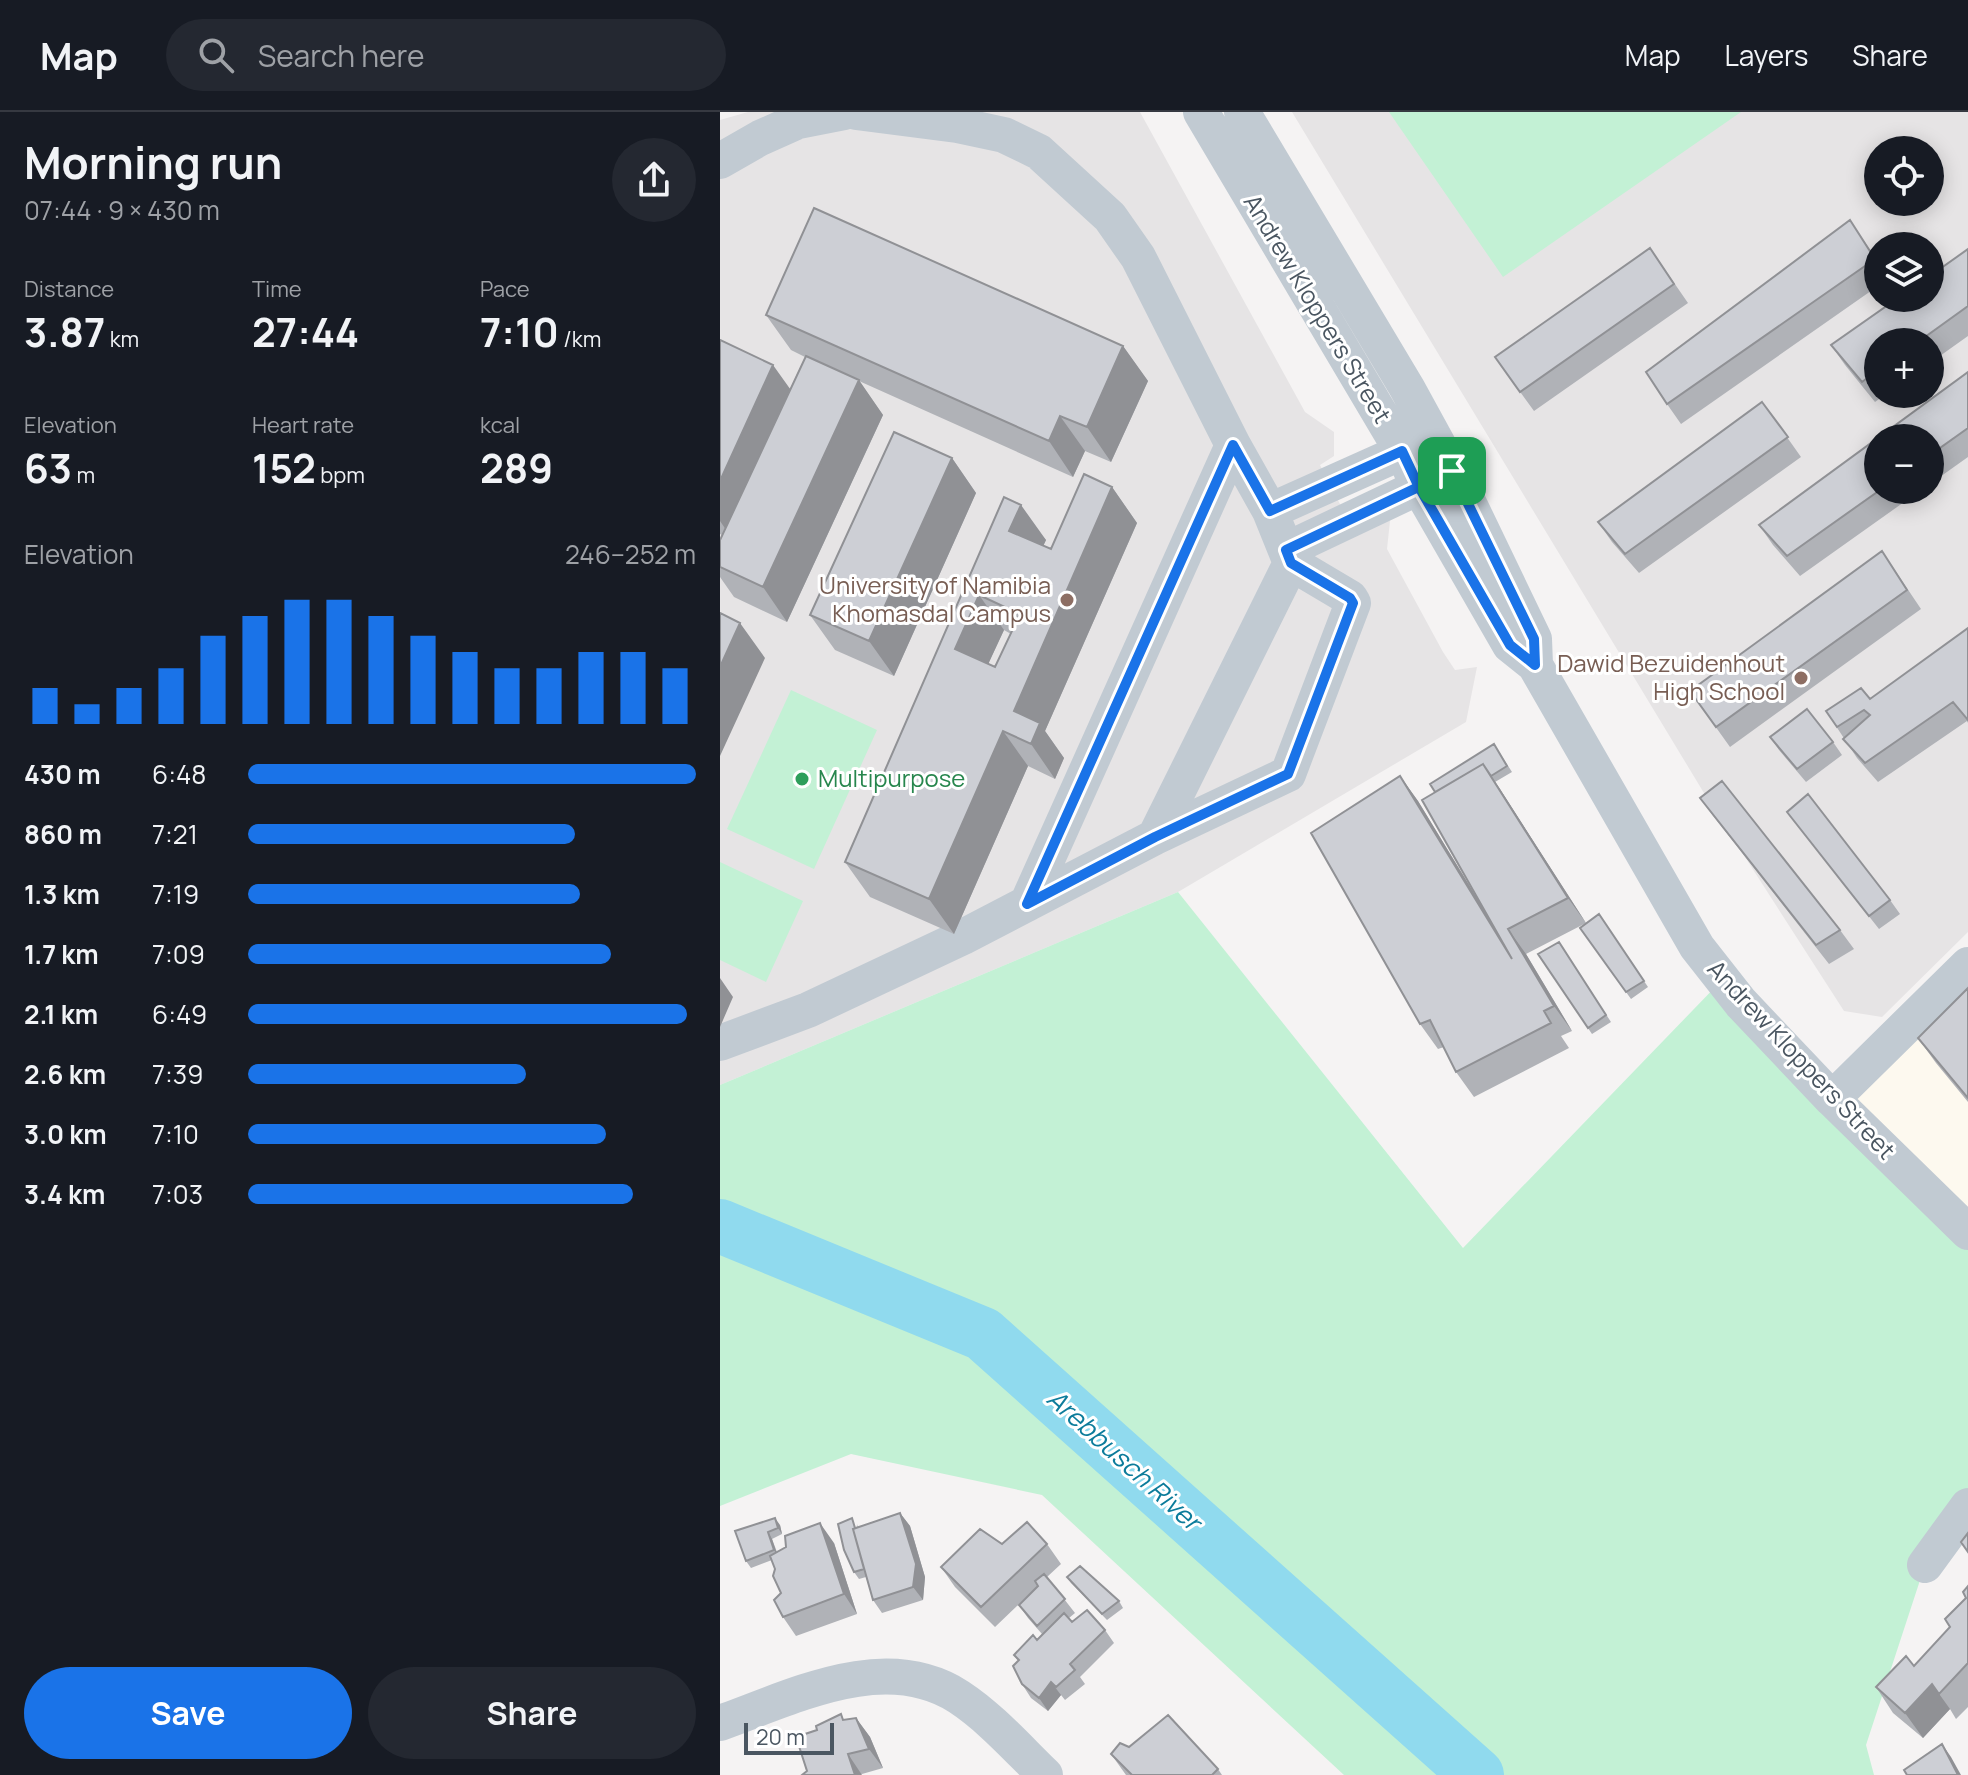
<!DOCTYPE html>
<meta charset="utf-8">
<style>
:root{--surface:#171b24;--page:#242831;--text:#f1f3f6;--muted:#9ea1a6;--line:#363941;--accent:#1a73e8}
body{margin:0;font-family:Manrope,sans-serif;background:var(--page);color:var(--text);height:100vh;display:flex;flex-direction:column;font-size:30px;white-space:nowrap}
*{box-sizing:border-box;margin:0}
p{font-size:26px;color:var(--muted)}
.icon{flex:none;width:44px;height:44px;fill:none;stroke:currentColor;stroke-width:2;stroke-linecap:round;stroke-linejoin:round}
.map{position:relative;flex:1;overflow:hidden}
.side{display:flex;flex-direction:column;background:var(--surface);width:720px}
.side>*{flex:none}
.tools{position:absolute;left:1144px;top:24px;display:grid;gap:16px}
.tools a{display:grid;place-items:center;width:80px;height:80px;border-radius:50%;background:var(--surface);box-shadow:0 4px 20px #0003;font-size:40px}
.scale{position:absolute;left:24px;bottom:20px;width:90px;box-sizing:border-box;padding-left:8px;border:4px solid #4a5661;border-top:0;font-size:22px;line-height:28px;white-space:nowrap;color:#4a5661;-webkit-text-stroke:6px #fff;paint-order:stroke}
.pin{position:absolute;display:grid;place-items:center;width:68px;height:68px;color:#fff;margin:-34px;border-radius:16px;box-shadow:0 4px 12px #0006}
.round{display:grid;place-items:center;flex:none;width:84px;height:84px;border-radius:42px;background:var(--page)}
.overview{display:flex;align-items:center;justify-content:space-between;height:136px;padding:0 24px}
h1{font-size:44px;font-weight:700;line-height:60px}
.stats{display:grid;grid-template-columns:repeat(3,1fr);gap:12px;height:136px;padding:8px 24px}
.stats div{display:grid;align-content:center}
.stats b{font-size:40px;font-weight:700}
.stats small{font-size:22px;font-weight:400}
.stats p{font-size:22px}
.chart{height:224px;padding:16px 24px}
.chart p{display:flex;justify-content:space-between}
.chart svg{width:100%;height:144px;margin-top:8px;stroke:var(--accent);stroke-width:6}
.cta{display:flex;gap:16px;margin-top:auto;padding:16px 24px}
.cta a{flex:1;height:92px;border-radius:48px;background:var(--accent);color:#fff;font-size:32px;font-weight:700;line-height:92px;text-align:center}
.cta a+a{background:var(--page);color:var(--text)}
ul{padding:0 24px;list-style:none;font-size:26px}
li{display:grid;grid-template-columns:128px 96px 1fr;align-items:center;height:60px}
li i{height:20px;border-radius:10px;background:var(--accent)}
header{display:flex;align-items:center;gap:48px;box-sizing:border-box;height:112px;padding:0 40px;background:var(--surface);border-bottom:2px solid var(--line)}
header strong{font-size:38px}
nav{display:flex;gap:44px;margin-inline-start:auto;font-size:28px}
.search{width:560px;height:72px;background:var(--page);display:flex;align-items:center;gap:20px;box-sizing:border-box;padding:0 28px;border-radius:44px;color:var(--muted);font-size:30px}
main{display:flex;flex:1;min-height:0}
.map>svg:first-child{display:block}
.commercial{fill:#fdf9ef}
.education{fill:#e6e4e5;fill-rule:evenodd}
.green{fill:#c3f1d5}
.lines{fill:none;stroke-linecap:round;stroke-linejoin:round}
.river{stroke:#90daee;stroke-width:54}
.minor{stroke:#c1cad2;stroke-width:36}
.wall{fill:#b0b2b7;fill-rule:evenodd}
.shaded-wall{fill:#909195}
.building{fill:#cdcfd5;stroke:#909195;stroke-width:2;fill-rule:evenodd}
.route-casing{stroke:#fff;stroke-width:16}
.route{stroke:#1a73e8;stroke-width:10}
.education-dot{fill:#8d6e63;stroke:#fff;stroke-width:3}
.leisure-dot{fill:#2e9e5b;stroke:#fff;stroke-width:3}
.labels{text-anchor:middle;stroke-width:6;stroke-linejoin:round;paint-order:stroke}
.street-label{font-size:24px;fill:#4a5661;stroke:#fff}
.education-label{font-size:24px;fill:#785e54;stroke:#fff;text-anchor:end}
.leisure-label{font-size:24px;fill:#27864d;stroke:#fff;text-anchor:start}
.water-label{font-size:26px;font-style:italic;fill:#0c7c9b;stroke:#fff}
</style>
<header>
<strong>Map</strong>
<div class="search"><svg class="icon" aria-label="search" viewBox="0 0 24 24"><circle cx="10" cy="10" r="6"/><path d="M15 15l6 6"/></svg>Search here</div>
<nav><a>Map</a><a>Layers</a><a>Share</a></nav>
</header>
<main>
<section class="side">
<div class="overview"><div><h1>Morning run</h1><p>07:44 · 9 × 430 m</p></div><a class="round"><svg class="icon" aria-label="share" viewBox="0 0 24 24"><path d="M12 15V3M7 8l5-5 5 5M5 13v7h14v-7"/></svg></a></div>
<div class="stats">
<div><p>Distance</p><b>3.87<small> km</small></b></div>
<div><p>Time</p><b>27:44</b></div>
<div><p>Pace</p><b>7:10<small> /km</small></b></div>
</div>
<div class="stats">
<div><p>Elevation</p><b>63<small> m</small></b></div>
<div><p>Heart rate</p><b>152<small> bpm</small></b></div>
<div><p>kcal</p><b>289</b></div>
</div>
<div class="chart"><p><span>Elevation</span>246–252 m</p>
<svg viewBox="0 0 160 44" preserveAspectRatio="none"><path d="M5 44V33M15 44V38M25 44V33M35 44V27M45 44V17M55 44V11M65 44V6M75 44V6M85 44V11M95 44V17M105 44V22M115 44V27M125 44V27M135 44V22M145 44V22M155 44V27"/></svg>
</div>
<ul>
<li><b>430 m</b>6:48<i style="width:100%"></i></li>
<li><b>860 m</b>7:21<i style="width:73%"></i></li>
<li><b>1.3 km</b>7:19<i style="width:74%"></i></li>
<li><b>1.7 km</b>7:09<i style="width:81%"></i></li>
<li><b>2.1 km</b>6:49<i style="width:98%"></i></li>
<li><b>2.6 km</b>7:39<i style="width:62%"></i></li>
<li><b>3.0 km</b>7:10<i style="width:80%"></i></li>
<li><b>3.4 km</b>7:03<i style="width:86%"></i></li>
</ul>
<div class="cta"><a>Save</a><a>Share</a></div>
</section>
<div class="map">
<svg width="1248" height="1663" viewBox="0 0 1248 1663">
<rect width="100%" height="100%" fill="#f5f3f3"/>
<path class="commercial" d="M1248 853V1124L1112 987Z"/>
<path class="education" d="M28 0H420L585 300 614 320V344L600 353 623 398 670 409 667 437 723 540 735 558 757 555 746 610 458 780 0 973V8Z
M572 0H1248V820L1162 905 1124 899 987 686ZM1158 38H1210V90H1158ZM1158 134H1210V186H1158ZM1158 230H1210V282H1158ZM1158 326H1210V378H1158Z"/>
<path class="green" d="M669 0H1021L783 165Z
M71 578 157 618 94 757 7 717Z
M0 750 83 789 46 870 0 848Z
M458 780 743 1136 1002 868 1248 1124V1394L1205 1453 1146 1633 1154 1663H624L322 1383 131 1342 0 1394V973Z"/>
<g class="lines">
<path class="river" d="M0 1114 263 1222 757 1663"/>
<path class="minor" d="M481 0 682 339 699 375 790 533 815 553 977 835 1021 891 1112 987 1248 1120
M522 0 687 276 739 371 814 527 815 553
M0 49 40 26 78 9 124 0
M550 399 702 331
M566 438 720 365
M435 725 571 451
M307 792 513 333
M0 931 88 898 243 825 435 725 568 662 633 491 630 486 571 451 550 399 513 333 418 145 390 105 319 40 284 23 237 13 136 0
M1112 987 1248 853
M1205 1453 1248 1394
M0 1611C73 1585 165 1537 239 1585 271 1606 298 1637 325 1663"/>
</g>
<path class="wall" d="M1130 108 1158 150V174L961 312 947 292Z
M930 136 968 191 814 299 775 245Z
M1248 137V224L1210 251V230H1158V282H1166L1155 290 1125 253 1111 233Z
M46 203 403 234 428 269 391 350 365 339 353 365 139 269 163 303 67 510 14 485 0 465V428L2 423 0 422V228L70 277 85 245 71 238Z
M1248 260V345L1210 372V326L1158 378H1201L1080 464 1053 433 1039 413Z
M1042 290 1081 345 919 461 892 430 878 410Z
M232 346 256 381 174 564 115 538 90 503Z
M392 375 417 411 325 619 344 646 335 667 308 654 234 822 150 785 125 750 284 385 326 428 323 434 331 437ZM284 518 291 522 275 555 268 552Z
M1162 439 1201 497 1010 635 970 579Z
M1248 516V611L1247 609 1158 670 1137 646 1106 599 1150 587Z
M1050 625 1113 630 1122 643 1086 670 1059 638Z
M774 632 792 660 775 670 866 811 806 842 852 919 841 924 849 936 754 985 736 960 724 935 718 937 700 912 680 664 698 689 763 796 715 680Z
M980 686 1120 818 1134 837 1109 852 994 705Z
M1067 700 1170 788 1180 802 1159 817Z
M879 802 928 875 911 887 860 816Z
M839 830 891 910 872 922 818 842Z
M1248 876V990L1216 951 1198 926Z
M180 1401 190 1414 205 1465 203 1488 162 1501 153 1488 146 1465 139 1467 134 1460 137 1412 138 1416Z
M60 1413 62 1422 52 1427 57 1440 114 1431 137 1502 76 1524 63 1505 61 1481 52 1448 31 1456 26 1449 15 1419Z
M282 1432H327L341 1452 327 1465 355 1501 349 1506 352 1510 385 1518 394 1531 360 1565 365 1572 345 1588 341 1583 328 1599 311 1586 302 1572 298 1549 294 1543 317 1528 322 1522 308 1506 299 1493 318 1474 275 1515 235 1475 221 1455Z
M347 1465 399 1489 403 1496 387 1508 351 1471Z
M1248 1474V1595L1236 1607 1230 1597 1203 1626 1173 1601 1156 1575 1194 1554 1230 1515 1246 1486Z
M136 1606 150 1625 163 1656 142 1662 87 1659 97 1618 125 1608Z
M409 1635 498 1657 502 1663H406L391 1642Z"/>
<path class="shaded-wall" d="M403 234 428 269 391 350 367 315Z
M53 253 78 288 13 428 0 409V369Z
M139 268 163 303 67 510 43 475Z
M340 304 365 339 353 365 329 329Z
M232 346 256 381 174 564 149 529Z
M392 375 417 411 325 619 344 646 335 667 311 632 294 599Z
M301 393 326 428 314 454 289 419Z
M259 483 284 518 259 572 235 537Z
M20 511 45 546 0 644V555Z
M283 619 308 654 234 822 209 787Z
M763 652 780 677 866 811 848 786Z
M680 664 698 689 810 873 792 847Z
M788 817 806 842 852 919 834 894Z
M0 866 13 885 0 915Z
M180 1401 190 1414 205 1465 203 1488 193 1475Z
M55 1406 60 1413 62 1422 58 1416Z
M100 1411 114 1431 137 1502 124 1482Z
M48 1420 52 1427 58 1445 54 1438Z
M331 1570 341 1583 328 1599 319 1586Z
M1212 1572 1230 1597 1203 1626 1185 1601Z
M136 1606 150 1625 163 1656 149 1637Z
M1222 1632 1231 1645 1241 1663H1238Z
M128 1642 142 1663H135Z"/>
<path class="building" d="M94 96 403 234 367 315 340 304 329 329 46 203Z
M1130 108 1155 147 947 292 926 260Z
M930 136 954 172 800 280 775 245Z
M1248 137V194L1198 230H1158V258L1142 270 1111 233 1178 186H1210V164Z
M0 228 53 253 0 369Z
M86 244 139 268 43 475 0 455V428Z
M1248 260V316L1210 343V326H1158V378H1160L1067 444 1039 413Z
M1042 290 1068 325 905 442 878 410Z
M174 320 232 346 149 529 90 503Z
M364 362 392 375 294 599 320 611 311 632 283 619 209 787 125 750 284 385 301 393 289 419 331 437ZM259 483 300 502 275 555 235 537Z
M1162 439 1187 478 996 615 970 579Z
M0 501 20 511 0 555Z
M1248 516V608L1233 590 1145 651 1123 627 1150 603 1144 598 1117 615 1106 599 1141 576 1150 587Z
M1087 597 1113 630 1077 657 1050 625Z
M774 632 787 654 771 664 763 652 715 680 710 672Z
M763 652 848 786 788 817 834 894 824 899 831 911 736 960 710 908 700 912 591 721 680 664 792 847 702 688Z
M1002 669 1120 818 1096 833 980 686Z
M1088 682 1170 788 1149 804 1067 700Z
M879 802 924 869 906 880 860 816Z
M839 830 886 903 868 916 818 842Z
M1248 876V986L1198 926Z
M180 1401 196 1452 193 1475 153 1488 133 1417Z
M55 1406 58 1416 48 1420 54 1438 26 1449 15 1419Z
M132 1406 135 1416 133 1417 144 1457 134 1460 124 1438 118 1412Z
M307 1410 327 1432 261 1495 221 1455 260 1417 282 1432Z
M100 1411 124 1482 63 1505 54 1488 61 1481 53 1464 55 1457 50 1444 66 1435 65 1424Z
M1248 1421V1440L1241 1430Z
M360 1454 399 1489 382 1502 347 1465Z
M324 1462 345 1487 317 1514 299 1493 318 1474 315 1469Z
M1248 1474V1551L1219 1582 1212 1572 1185 1601 1156 1575 1186 1544 1194 1554 1230 1515 1225 1507 1246 1486 1243 1480Z
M367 1498 385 1518 350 1552 355 1558 336 1575 331 1570 319 1586 302 1572 293 1554 299 1548 294 1543 313 1523 317 1528 344 1501 352 1510Z
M121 1602 123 1608 136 1606 149 1637 128 1642 135 1663H82L87 1659 76 1625 97 1618 96 1614Z
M448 1603 498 1657 492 1663H412L391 1642 400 1631 409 1635Z
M1222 1632 1238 1663H1187L1184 1658Z"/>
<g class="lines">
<g class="route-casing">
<path id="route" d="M732 359 566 438 571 451 630 486 633 491 568 662 435 725 307 792 513 333 550 399 682 339 699 375 790 533 815 553 814 527 732 359"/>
</g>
<use href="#route" class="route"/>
</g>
<g class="education-dot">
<circle cx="347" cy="488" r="8"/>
<circle cx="1081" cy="566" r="8"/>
</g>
<circle class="leisure-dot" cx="82" cy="667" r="8"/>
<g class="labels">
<g class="street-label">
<text transform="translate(597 197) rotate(59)" y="8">Andrew Kloppers Street</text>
<text transform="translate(1081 948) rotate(47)" y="8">Andrew Kloppers Street</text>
</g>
<g class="education-label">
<text x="331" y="482">University of Namibia<tspan x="331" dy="28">Khomasdal Campus</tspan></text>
<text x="1065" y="560">Dawid Bezuidenhout<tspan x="1065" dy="28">High School</tspan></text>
</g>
<g class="leisure-label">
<text x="98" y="675">Multipurpose</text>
</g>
<g class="water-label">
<text transform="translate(404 1348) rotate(42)" y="9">Arebbusch River</text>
</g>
</g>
</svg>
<div class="tools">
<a><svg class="icon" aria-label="locate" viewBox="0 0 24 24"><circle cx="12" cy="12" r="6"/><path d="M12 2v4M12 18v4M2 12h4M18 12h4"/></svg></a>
<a><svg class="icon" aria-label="layers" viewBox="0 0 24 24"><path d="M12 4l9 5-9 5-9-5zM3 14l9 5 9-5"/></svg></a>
<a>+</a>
<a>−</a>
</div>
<div class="scale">20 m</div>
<div class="pin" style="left:732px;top:359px;background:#1e9e55"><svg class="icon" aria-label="arrive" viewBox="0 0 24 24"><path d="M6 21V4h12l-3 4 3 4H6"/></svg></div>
</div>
</main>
